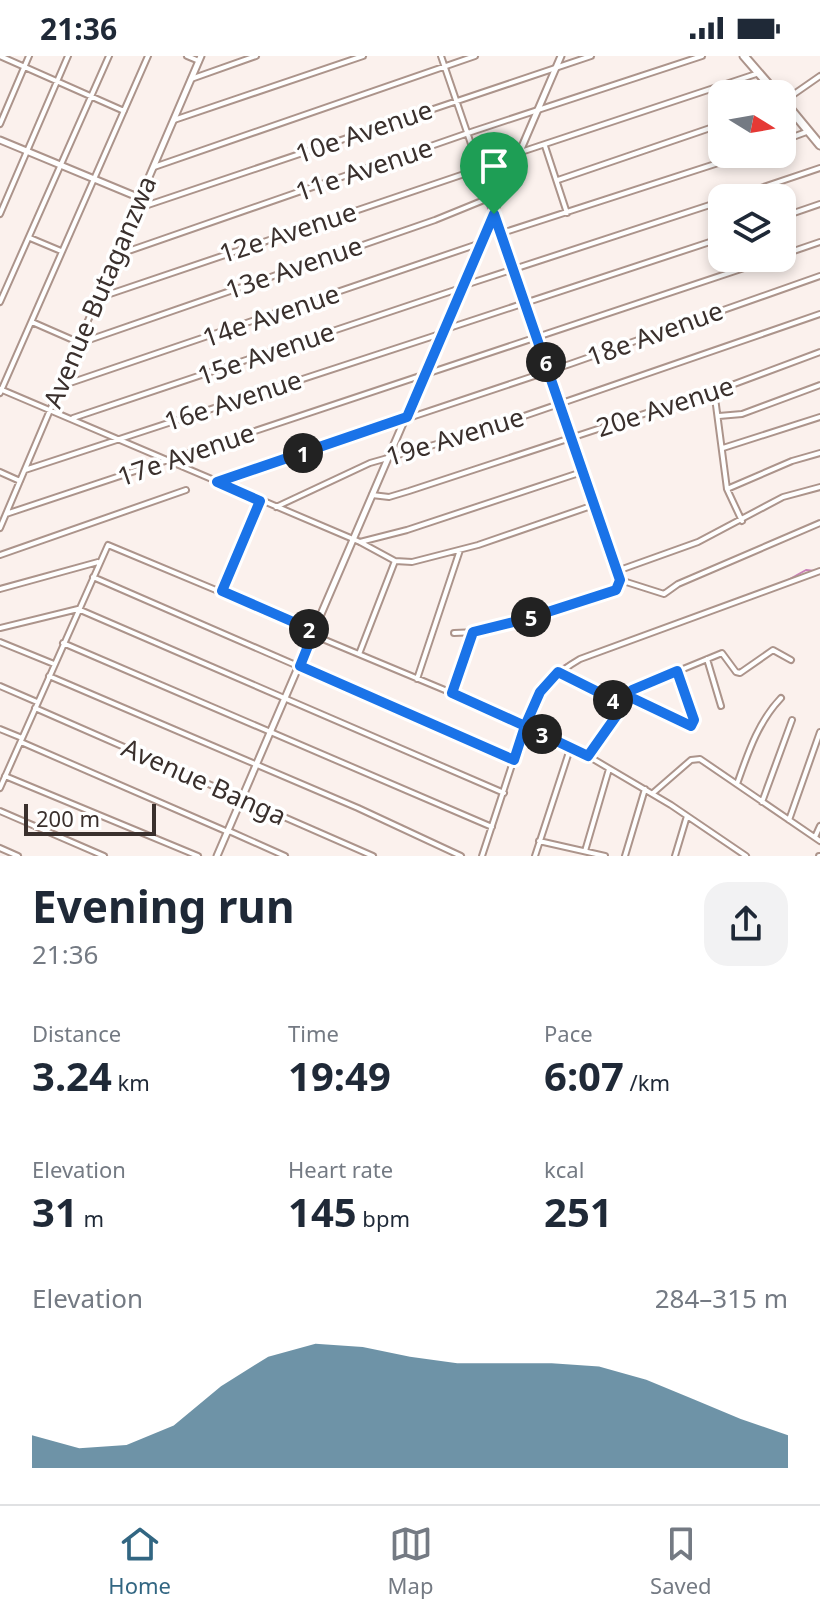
<!DOCTYPE html>
<meta charset="utf-8">
<style>
:root{--surface:#fff;--page:#f2f2f3;--text:#1f2937;--muted:#747a83;--line:#e0e1e3;--accent:#326682}
body{margin:0;font-family:"Noto Sans",sans-serif;background:var(--page);color:var(--text);height:100vh;display:flex;flex-direction:column;font-size:30px;white-space:nowrap}
*{box-sizing:border-box;margin:0}
p{font-size:26px;color:var(--muted)}
.icon{flex:none;width:44px;height:44px;fill:none;stroke:currentColor;stroke-width:2;stroke-linecap:round;stroke-linejoin:round}
.map{position:relative;height:800px;overflow:hidden}
.side{display:flex;flex-direction:column;background:var(--surface);flex:1}
.side>*{flex:none}
.needle{width:52px;rotate:101deg}
.tools{position:absolute;left:708px;top:24px;display:grid;gap:16px}
.tools a{display:grid;place-items:center;width:88px;height:88px;border-radius:16px;background:var(--surface);box-shadow:0 4px 12px #0003;font-size:40px}
.scale{position:absolute;left:24px;bottom:20px;width:132px;box-sizing:border-box;padding-left:8px;border:4px solid #3a302d;border-top:0;font-size:22px;line-height:28px;white-space:nowrap;color:#3a302d;-webkit-text-stroke:6px #fff;paint-order:stroke}
.pin{position:absolute;display:grid;place-items:center;width:68px;height:68px;color:#fff;margin:-82px -34px;border-radius:50% 50% 50% 0;rotate:-45deg;box-shadow:0 0 8px #0007}
.pin .icon{rotate:45deg}
.km{position:absolute;width:40px;height:40px;margin:-20px;border-radius:50%;background:#222;color:#fff;font-size:22px;line-height:40px;text-align:center}
.round{display:grid;place-items:center;flex:none;width:84px;height:84px;border-radius:24px;background:var(--page)}
.overview{display:flex;align-items:center;justify-content:space-between;height:136px;padding:0 32px}
h1{font-size:44px;font-weight:700;line-height:60px}
.figures{display:grid;grid-template-columns:repeat(3,1fr);gap:12px;height:136px;padding:8px 32px}
.figures div{display:grid;align-content:center}
.figures b{font-size:40px;font-weight:700}
.figures small{font-size:22px;font-weight:400}
.figures p{font-size:22px}
.chart{height:224px;padding:16px 32px}
.chart p{display:flex;justify-content:space-between}
.chart svg{width:100%;height:144px;margin-top:8px;fill:var(--accent);opacity:.7}
.status{display:flex;justify-content:space-between;align-items:center;height:56px;padding:0 40px;background:var(--surface);direction:ltr}
.status svg{height:22px;fill:currentColor}
.tabs{display:flex;justify-content:space-around;align-items:center;height:112px;border-top:2px solid var(--line);background:var(--surface);font-size:22px;color:var(--muted)}
.tabs a{display:grid;justify-items:center;gap:4px}
.tabs .selected{color:var(--accent)}
.map>svg:first-child{display:block}
.lines{fill:none;stroke-linecap:round;stroke-linejoin:round}
.stream{stroke:#ca7fb9;stroke-width:2}
.minor-casing{stroke:#ac948b;stroke-width:8}
.tertiary-casing{stroke:#ac948b;stroke-width:9}
.primary-casing{stroke:#ac948b;stroke-width:11}
.minor{stroke:#fff;stroke-width:4}
.tertiary{stroke:#fff;stroke-width:5}
.primary{stroke:#fff;stroke-width:7}
.route-casing{stroke:#fff;stroke-width:16}
.route{stroke:#1a73e8;stroke-width:10}
.labels{text-anchor:middle;stroke-width:7;stroke-linejoin:round;paint-order:stroke}
.street-label{font-size:26px;fill:#3a302d;stroke:#fff}
</style>
<div class="status"><b>21:36</b><svg viewBox="0 0 49 12"><path d="M0 12V9h3v3zM5 12V6h3v6zM10 12V3h3v9zM15 12V0h3v12zM26 1h20v11H26zM47 4h2v5h-2z"/></svg></div>
<div class="map">
<svg width="820" height="800" viewBox="0 0 820 800">
<rect width="100%" height="100%" fill="#fbf1ed"/>
<g class="lines">
<path class="stream" d="M467 81 490 159
M788 524 806 514 815 515
M521 668C530 643 545 618 569 607"/>
<g class="minor-casing">
<path id="minor" d="M0 0 124 55
M187 0 199 5
M441 0 620 524 616 534C570 549 502 577 454 577
M191 23 256 0
M784 45 820 20
M174 64 363 0
M0 68 29 0
M782 85 809 75
M545 90 567 157
M518 97 759 17
M154 111 475 0
M558 124 722 68
M731 142 820 112
M136 153 591 0
M0 158 68 0
M782 161 820 148
M502 177 746 98
M30 182 61 195
M117 199 474 75 702 0
M782 199 820 186
M462 230 722 145
M98 242 479 113
M0 246 109 0
M32 266 80 287 435 164 489 142
M443 274 722 182
M61 330 481 187
M0 333 360 486 395 505 412 506 478 489 594 449
M714 334 727 433 742 465
M0 337 148 0
M719 360 742 358 820 329
M73 362 461 232
M723 392 820 361
M25 414 440 278
M0 416 20 425
M220 425 570 308 820 220
M727 433 792 405 820 397
M372 439 389 441 409 435 729 330 820 296
M276 451 370 407 472 378 820 258
M6 458 774 202
M0 472 140 142
M360 486 407 474 582 416
M0 499 186 434
M617 515 698 486 783 441 820 431
M93 521 514 704
M620 524 664 538 678 528 820 467
M0 533 98 506
M222 534 260 445
M0 572 78 553 504 737
M313 579 452 637 588 700 671 749 746 800
M0 586 54 608
M63 587 492 771
M359 598 395 505
M707 603 721 650
M558 616 624 649
M49 620 358 752 461 800
M417 623 460 494
M0 630 37 646
M452 637 473 576
M628 640 694 669 677 615
M35 652 373 800
M0 673 22 682
M21 686 228 776
M588 700 632 634 722 597 736 616 740 617 773 594 791 604
M5 720 198 800
M737 728C748 697 758 666 781 642
M0 732 108 489 314 575
M653 737 691 704 700 703 820 785
M762 746 792 664
M0 755 104 800
M789 764 820 676
M229 775 285 800
M815 781 820 770
M539 785 605 800
M0 792 18 800
M585 795 609 713
M482 800 530 654C543 630 556 617 580 603L820 515
M535 800 570 693
M625 800 645 733
M675 800 687 760
M819 800H820"/>
</g>
<g class="tertiary-casing">
<path id="tertiary" d="M0 84 140 142 201 0
M217 800 561 0"/>
</g>
<g class="primary-casing">
<path id="primary" d="M744 0 777 38
M782 43 820 89"/>
</g>
<use href="#minor" class="minor"/>
<use href="#tertiary" class="tertiary"/>
<use href="#primary" class="primary"/>
</g>
<g class="lines">
<g class="route-casing">
<path id="route" d="M494 158 407 361 217 426 260 445 222 535 314 575 300 610 514 704 525 670 588 700 624 649 632 634 677 615 694 664 691 670 628 640 624 649 558 616 540 636 525 670 452 637 473 576 526 563 616 534 620 524 494 158"/>
</g>
<use href="#route" class="route"/>
</g>
<g class="labels">
<g class="street-label">
<text transform="translate(364 76) rotate(-19)" y="9">10e Avenue</text>
<text transform="translate(364 114) rotate(-19)" y="9">11e Avenue</text>
<text transform="translate(288 177) rotate(-18)" y="9">12e Avenue</text>
<text transform="translate(294 212) rotate(-19)" y="9">13e Avenue</text>
<text transform="translate(100 236) rotate(-67)" y="9">Avenue Butaganzwa</text>
<text transform="translate(271 260) rotate(-19)" y="9">14e Avenue</text>
<text transform="translate(655 278) rotate(-20)" y="9">18e Avenue</text>
<text transform="translate(266 298) rotate(-19)" y="9">15e Avenue</text>
<text transform="translate(233 345) rotate(-18)" y="9">16e Avenue</text>
<text transform="translate(665 351) rotate(-18)" y="9">20e Avenue</text>
<text transform="translate(455 381) rotate(-17)" y="9">19e Avenue</text>
<text transform="translate(186 399) rotate(-19)" y="9">17e Avenue</text>
<text transform="translate(204 726) rotate(24)" y="9">Avenue Banga</text>
</g>
</g>
</svg>
<div class="tools">
<a><svg class="needle" viewBox="-14 -14 28 28"><path d="M0-13l5 13h-10z" fill="#e53935"/><path d="M0 13l5-13h-10z" fill="#747a83"/></svg></a>
<a><svg class="icon" aria-label="layers" viewBox="0 0 24 24"><path d="M12 4l9 5-9 5-9-5zM3 14l9 5 9-5"/></svg></a>
</div>
<div class="scale">200 m</div>
<div class="pin" style="left:494px;top:158px;background:#1e9e55"><svg class="icon" aria-label="arrive" viewBox="0 0 24 24"><path d="M6 21V4h12l-3 4 3 4H6"/></svg></div>
<b class="km" style="left:303px;top:397px">1</b>
<b class="km" style="left:309px;top:573px">2</b>
<b class="km" style="left:542px;top:678px">3</b>
<b class="km" style="left:613px;top:644px">4</b>
<b class="km" style="left:531px;top:561px">5</b>
<b class="km" style="left:546px;top:306px">6</b>
</div>
<section class="side">
<div class="overview"><div><h1>Evening run</h1><p>21:36</p></div><a class="round"><svg class="icon" aria-label="share" viewBox="0 0 24 24"><path d="M12 15V3M7 8l5-5 5 5M5 13v7h14v-7"/></svg></a></div>
<div class="figures">
<div><p>Distance</p><b>3.24<small> km</small></b></div>
<div><p>Time</p><b>19:49</b></div>
<div><p>Pace</p><b>6:07<small> /km</small></b></div>
</div>
<div class="figures">
<div><p>Elevation</p><b>31<small> m</small></b></div>
<div><p>Heart rate</p><b>145<small> bpm</small></b></div>
<div><p>kcal</p><b>251</b></div>
</div>
<div class="chart"><p><span>Elevation</span>284–315 m</p>
<svg viewBox="0 0 160 44" preserveAspectRatio="none"><path d="M0 44V34L10 38L20 37L30 31L40 19L50 10L60 6L70 7L80 10L90 12L100 12L110 12L120 13L130 17L140 23L150 29L160 34V44z"/></svg>
</div>
</section>
<nav class="tabs">
<a class="selected"><svg class="icon" aria-label="home" viewBox="0 0 24 24"><path d="M3 11l9-7 9 7M6 9v11h12V9"/></svg>Home</a>
<a><svg class="icon" aria-label="map" viewBox="0 0 24 24"><path d="M3 6l6-2 6 2 6-2v14l-6 2-6-2-6 2zM9 4v14M15 6v14"/></svg>Map</a>
<a><svg class="icon" aria-label="saved" viewBox="0 0 24 24"><path d="M7 4h10v16l-5-4-5 4z"/></svg>Saved</a>
</nav>
